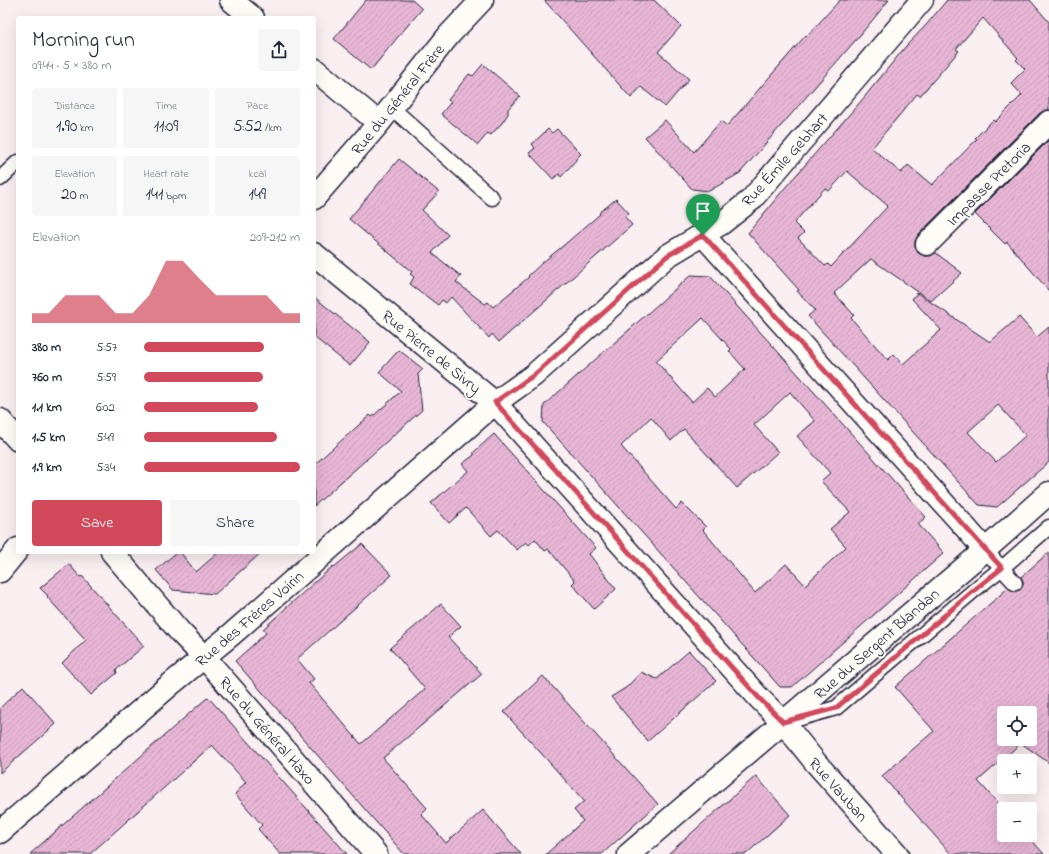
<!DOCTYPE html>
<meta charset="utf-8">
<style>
:root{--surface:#fff;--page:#f6f6f7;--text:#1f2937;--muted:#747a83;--accent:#d1495b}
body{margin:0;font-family:"Indie Flower",sans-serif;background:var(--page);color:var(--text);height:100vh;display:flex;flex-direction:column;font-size:15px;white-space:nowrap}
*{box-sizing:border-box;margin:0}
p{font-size:13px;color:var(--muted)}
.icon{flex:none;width:22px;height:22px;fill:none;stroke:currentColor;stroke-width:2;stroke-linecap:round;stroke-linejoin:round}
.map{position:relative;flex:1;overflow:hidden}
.drawer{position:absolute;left:16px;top:16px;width:300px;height:538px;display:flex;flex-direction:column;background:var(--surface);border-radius:4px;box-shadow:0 4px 16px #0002}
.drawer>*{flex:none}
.tools{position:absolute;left:997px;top:706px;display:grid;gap:8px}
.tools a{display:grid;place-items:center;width:40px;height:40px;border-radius:4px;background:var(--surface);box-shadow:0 4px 16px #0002;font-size:20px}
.pin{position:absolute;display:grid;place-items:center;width:34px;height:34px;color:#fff;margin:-41px -17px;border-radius:50% 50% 50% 0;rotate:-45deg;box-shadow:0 0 4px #0007}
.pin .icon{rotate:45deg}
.round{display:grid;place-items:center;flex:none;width:42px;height:42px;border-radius:4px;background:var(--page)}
.summary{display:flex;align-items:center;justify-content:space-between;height:68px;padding:0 16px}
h1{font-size:22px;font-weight:600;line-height:30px}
.stats{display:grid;grid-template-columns:repeat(3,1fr);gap:6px;height:68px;padding:4px 16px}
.stats div{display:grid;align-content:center;border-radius:4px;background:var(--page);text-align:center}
.stats b{font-size:17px;font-weight:600}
.stats small{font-size:11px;font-weight:400}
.stats p{font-size:11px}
.chart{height:112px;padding:8px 16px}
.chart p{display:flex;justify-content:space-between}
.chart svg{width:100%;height:72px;margin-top:4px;fill:var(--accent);opacity:.7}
.action{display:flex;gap:8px;margin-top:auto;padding:8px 16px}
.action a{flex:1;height:46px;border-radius:4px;background:var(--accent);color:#fff;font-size:16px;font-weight:600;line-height:46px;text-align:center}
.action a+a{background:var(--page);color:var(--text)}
ul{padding:0 16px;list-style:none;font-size:13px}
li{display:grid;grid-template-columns:64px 48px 1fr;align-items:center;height:30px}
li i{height:10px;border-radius:5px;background:var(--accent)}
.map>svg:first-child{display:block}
.building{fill:url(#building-hatch);stroke:#22223b;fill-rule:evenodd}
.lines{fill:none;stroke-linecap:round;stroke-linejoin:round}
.lane-casing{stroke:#22223b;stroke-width:17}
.street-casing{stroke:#22223b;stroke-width:25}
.secondary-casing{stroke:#22223b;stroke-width:25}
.lane{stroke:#fdfcf7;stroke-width:14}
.street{stroke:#fdfcf7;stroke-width:22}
.secondary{stroke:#fdfcf7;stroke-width:22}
.route-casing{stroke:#fff;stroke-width:8}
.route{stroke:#d1495b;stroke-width:5}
.labels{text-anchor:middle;stroke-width:4;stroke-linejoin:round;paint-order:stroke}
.street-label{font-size:16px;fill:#22223b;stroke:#fdfcf7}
</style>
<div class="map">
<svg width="1049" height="854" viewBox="0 0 1049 854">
<defs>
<pattern id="building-hatch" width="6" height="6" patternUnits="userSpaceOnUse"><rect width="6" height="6" fill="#e8b6d5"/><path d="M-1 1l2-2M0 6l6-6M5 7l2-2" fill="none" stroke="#c79cb8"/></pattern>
</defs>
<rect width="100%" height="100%" fill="#f9eef0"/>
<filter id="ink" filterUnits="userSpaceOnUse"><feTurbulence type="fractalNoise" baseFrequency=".025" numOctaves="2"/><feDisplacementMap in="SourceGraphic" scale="8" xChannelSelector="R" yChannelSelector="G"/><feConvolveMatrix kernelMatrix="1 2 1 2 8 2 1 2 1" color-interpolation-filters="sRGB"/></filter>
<g filter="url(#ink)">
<path class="building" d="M366 0H412L422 9 397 38 371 70 334 39Z
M544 0H654L681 26 658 52 689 79 665 107 641 87 631 98Z
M840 0H889L861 34 740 173 709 191 692 189 645 137 665 120 694 152 721 121 727 126 806 35 807 36Z
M947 0H1030L1049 22V110H1045L1040 113 918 235 915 241V247L918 253 924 256H930L936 253 962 273 931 301 871 259 834 293 854 315 851 318 888 360 894 354 903 364 941 330 912 299 917 293 990 342 1019 317 1037 337 1049 327V462L997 507 979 505 808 316 815 310 797 291 799 290 748 233 784 189 862 100 906 46 927 24ZM983 18 1018 58 1016 60 1025 69 1011 83 1022 95 995 122 993 120 975 138 977 139 932 185 908 165 901 173 872 148 917 94 920 96 959 51 956 49ZM847 171 888 206 831 267 828 264 825 266 798 238 804 233 794 223 825 188 829 191ZM998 405 1026 435 996 462 968 432Z
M483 64 520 96 508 109V114L502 123 491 135 488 133 478 145 441 114 451 102 448 100 469 74 473 76Z
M548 129 552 133 557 129 581 154 576 159V160L561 177 559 174 553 179 529 153 535 148 532 144Z
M1049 140V291L1007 242 1005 244 975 214Z
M399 159 439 192 422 210 448 235 432 253 461 276 456 282 485 304 488 302 493 307 529 277 528 276 542 263 564 245 600 214 599 213 616 199 629 213 625 217 632 225 499 342 492 334 489 338 451 297 446 303 442 300 438 305 410 284 414 277 410 274 412 272 349 219Z
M691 275 710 276 926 517 918 524 944 553 792 687H780L543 422 544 405ZM703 318 731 349 729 351 745 369 715 397 707 388 692 402 656 361ZM790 392 815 421 797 436 830 473 821 481 850 512 830 529 846 547 805 585 786 564 755 593 703 530 706 527 682 503 676 509 621 446 651 417 671 441 684 429 737 488 778 452 754 425Z
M314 297 370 342 350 366 314 337Z
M399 350 423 369 418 374 422 410 314 506V465L370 415 372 417 401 391 379 372Z
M494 434 596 548 589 554 616 589 594 609 572 584 575 581 548 549 545 551 535 539 529 545 526 542 517 550 498 530 491 536 466 508 449 523 431 503 468 471 462 464 474 455V452Z
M362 544 392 575 297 659 314 679 309 683 361 744 425 689 390 648 441 604 461 626 448 637 482 674 383 758 427 808 421 814 446 843 483 810 521 854H404L235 661 266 633 263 629 287 607 333 566 334 567Z
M177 552H180L196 572 219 552H262L215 594 173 590 156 570Z
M1049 552V763L1021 743 978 781 1004 810V835H1027L1044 854H951L882 776 934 731 895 687 1008 588 1013 591H1016L1020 590 1023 585V581L1021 577ZM1004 713H1030V739H1004Z
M69 564 80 577 82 576 144 646 116 670 117 673 91 695 62 663 86 640 47 597 48 596 40 588Z
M689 651 716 681 648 741 611 697 627 687 641 672 657 679Z
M543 676 658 804 602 854H546L583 821 574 810 584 801 504 712Z
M23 686 56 724 0 773V708Z
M208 697 347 854H280L258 829 262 825 235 794 246 782 212 745 90 854H30Z
M756 776 790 815 746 854H668Z"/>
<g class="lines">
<g class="lane-casing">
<path id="lane" d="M391 107 492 198
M0 179 18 162
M985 550 1015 583
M790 721 836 708 978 587 1002 568 1049 527"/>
</g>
<g class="street-casing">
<path id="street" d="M231 0 253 18
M314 69 379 123
M314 198 379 123 449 35 482 0
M703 235 965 527 985 550
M927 244 1049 122
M314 254 495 403 759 698 783 722
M0 420 18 440
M112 552 180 632 204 657 376 854
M0 571 18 549"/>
</g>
<g class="secondary-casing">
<path id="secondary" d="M783 722 816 763 897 854
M0 832 171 684 232 634 495 403 534 375 667 256 722 223 751 200 922 0
M629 854 985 550 1049 493"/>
</g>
<use href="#lane" class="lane"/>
<use href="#street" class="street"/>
<use href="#secondary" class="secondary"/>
</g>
</g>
<g class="lines" filter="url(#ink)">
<g class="route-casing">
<path id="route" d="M703 235 1002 568 978 587 836 708 783 722 759 698 495 402 534 375 667 256Z"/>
</g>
<use href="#route" class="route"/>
</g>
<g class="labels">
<g class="street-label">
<text transform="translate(397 99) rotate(-51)" y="6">Rue du Général Frère</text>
<text transform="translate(784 159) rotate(-48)" y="6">Rue Émile Gebhart</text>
<text transform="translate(988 183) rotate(-45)" y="6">Impasse Pretoria</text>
<text transform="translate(432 351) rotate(39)" y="6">Rue Pierre de Sivry</text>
<text transform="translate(249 618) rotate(-41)" y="6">Rue des Frères Voirin</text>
<text transform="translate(876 643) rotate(-41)" y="6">Rue du Sergent Blandan</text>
<text transform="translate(268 730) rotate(49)" y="6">Rue du Général Haxo</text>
<text transform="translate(839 789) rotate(48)" y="6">Rue Vauban</text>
</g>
</g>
</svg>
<div class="tools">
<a><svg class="icon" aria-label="locate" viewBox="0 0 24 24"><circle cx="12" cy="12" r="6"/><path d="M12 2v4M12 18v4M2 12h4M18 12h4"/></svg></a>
<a>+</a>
<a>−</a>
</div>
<div class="pin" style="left:703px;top:235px;background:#1e9e55"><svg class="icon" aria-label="arrive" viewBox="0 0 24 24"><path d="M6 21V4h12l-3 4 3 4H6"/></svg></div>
<section class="drawer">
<div class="summary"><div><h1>Morning run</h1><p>09:44 · 5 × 380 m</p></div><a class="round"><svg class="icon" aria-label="share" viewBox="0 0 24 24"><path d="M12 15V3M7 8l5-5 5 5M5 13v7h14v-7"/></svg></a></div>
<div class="stats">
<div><p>Distance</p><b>1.90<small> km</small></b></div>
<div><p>Time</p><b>11:09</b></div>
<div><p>Pace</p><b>5:52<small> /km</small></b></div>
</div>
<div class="stats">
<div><p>Elevation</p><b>20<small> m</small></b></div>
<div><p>Heart rate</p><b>141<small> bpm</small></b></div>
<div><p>kcal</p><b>149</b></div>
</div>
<div class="chart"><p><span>Elevation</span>209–212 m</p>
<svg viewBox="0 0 160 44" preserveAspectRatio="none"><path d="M0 44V38L10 38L20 27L30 27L40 27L50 38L60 38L70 27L80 6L90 6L100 17L110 27L120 27L130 27L140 27L150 38L160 38V44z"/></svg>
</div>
<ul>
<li><b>380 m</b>5:57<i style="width:77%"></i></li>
<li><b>760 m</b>5:59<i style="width:76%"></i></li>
<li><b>1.1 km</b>6:02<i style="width:73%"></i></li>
<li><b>1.5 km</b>5:49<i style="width:85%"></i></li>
<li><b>1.9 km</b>5:34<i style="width:100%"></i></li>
</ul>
<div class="action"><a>Save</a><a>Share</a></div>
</section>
</div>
